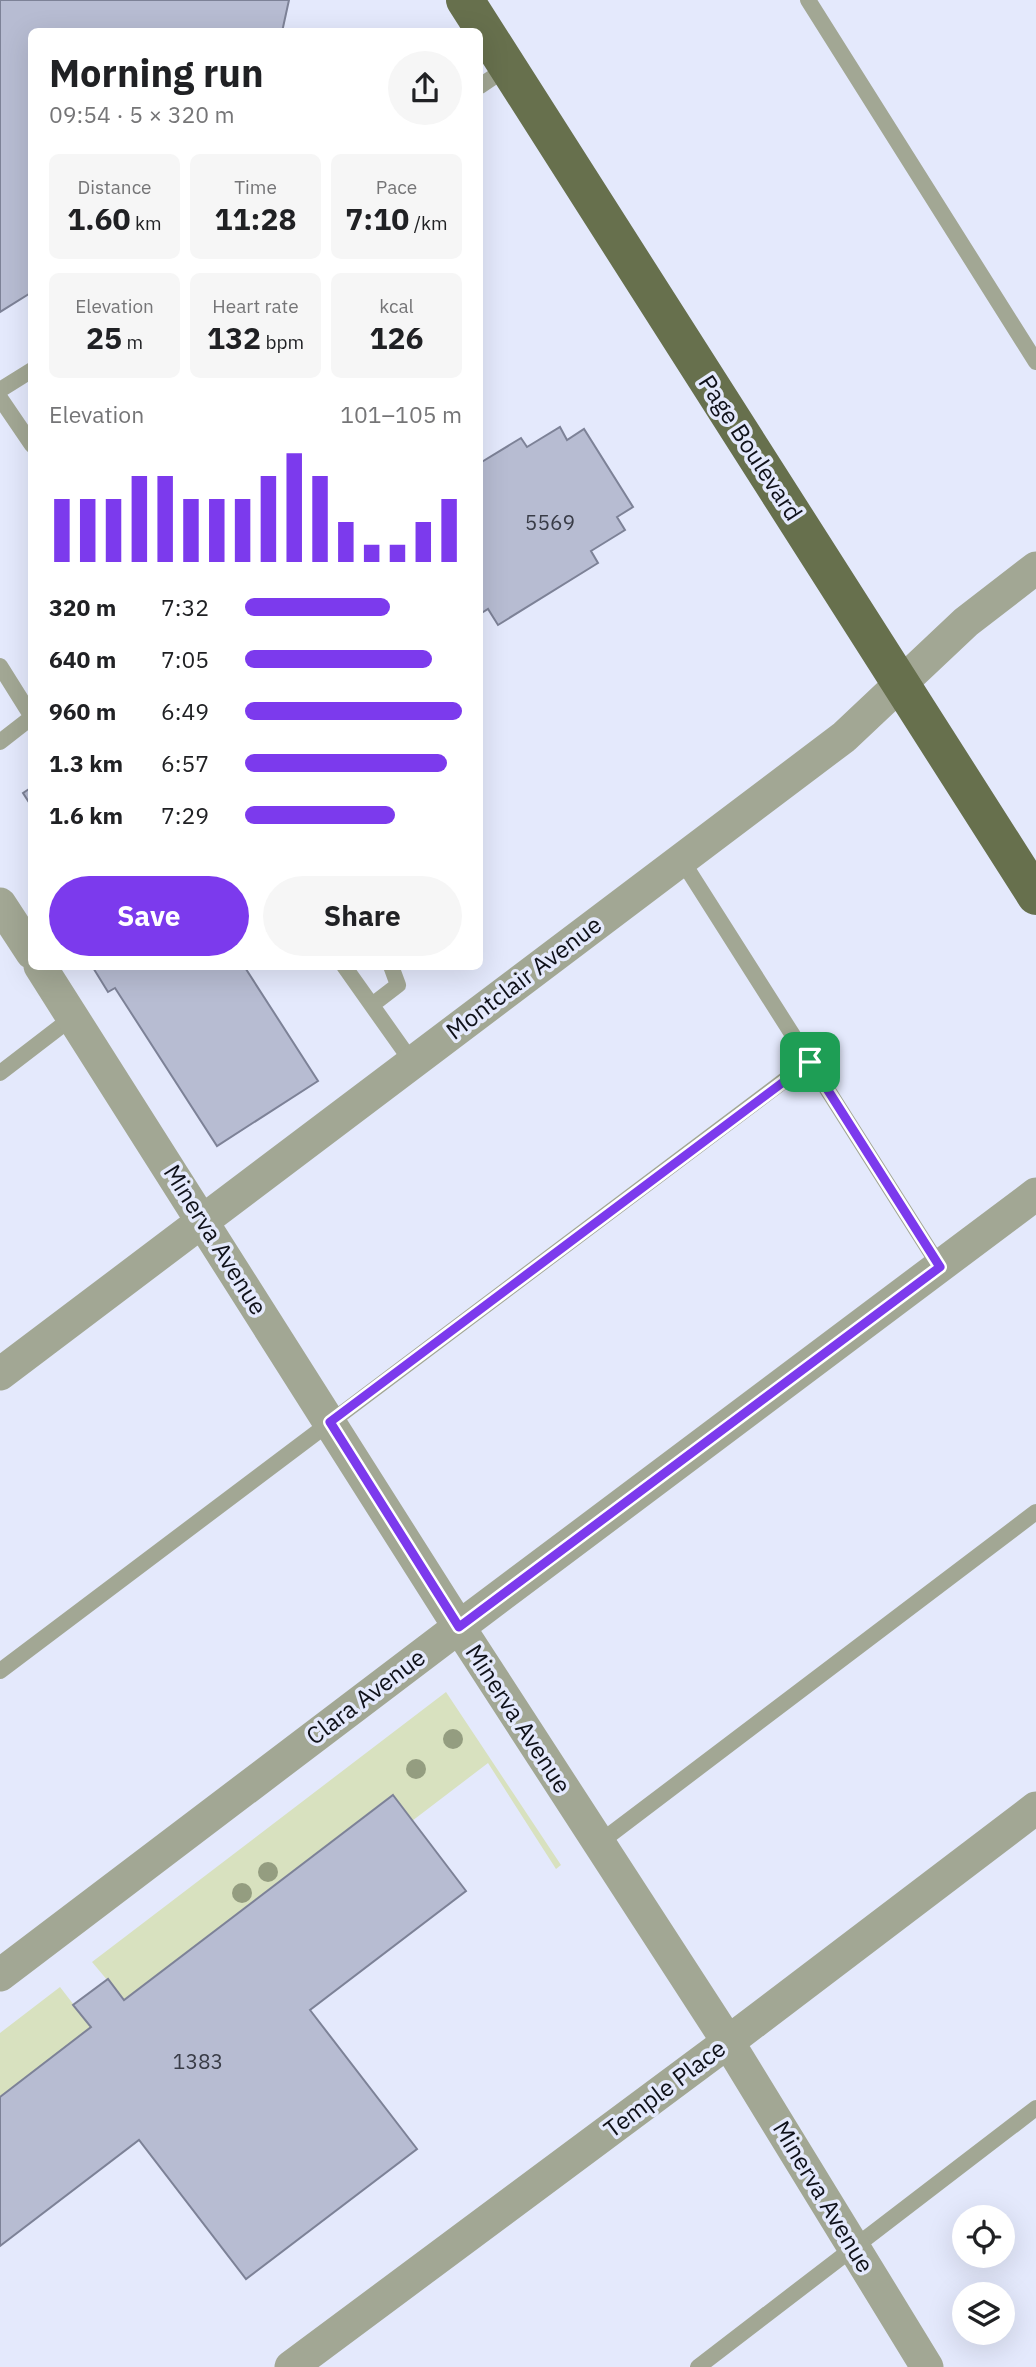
<!DOCTYPE html>
<meta charset="utf-8">
<style>
:root{--surface:#fff;--page:#f6f6f6;--text:#202124;--muted:#757577;--accent:#7c3aed}
body{margin:0;font-family:"IBM Plex Sans",sans-serif;background:var(--page);color:var(--text);height:100vh;display:flex;flex-direction:column;font-size:26px;white-space:nowrap}
*{box-sizing:border-box;margin:0}
p{font-size:23px;color:var(--muted)}
.icon{flex:none;width:38px;height:38px;fill:none;stroke:currentColor;stroke-width:2;stroke-linecap:round;stroke-linejoin:round}
.map{position:relative;flex:1;overflow:hidden}
.details{position:absolute;left:28px;top:28px;width:455px;height:942px;display:flex;flex-direction:column;background:var(--surface);border-radius:10px;box-shadow:0 7px 28px #0002}
.details>*{flex:none}
.tools{position:absolute;left:952px;top:2205px;display:grid;gap:14px}
.tools a{display:grid;place-items:center;width:63px;height:63px;border-radius:50%;background:var(--surface);box-shadow:0 7px 28px #0002;font-size:35px}
.pin{position:absolute;display:grid;place-items:center;width:60px;height:60px;color:#fff;margin:-30px;border-radius:14px;box-shadow:0 4px 10px #0006}
.round{display:grid;place-items:center;flex:none;width:74px;height:74px;border-radius:37px;background:var(--page)}
.summary{display:flex;align-items:center;justify-content:space-between;height:119px;padding:0 21px}
h1{font-size:38px;font-weight:700;line-height:52px}
.stats{display:grid;grid-template-columns:repeat(3,1fr);gap:10px;height:119px;padding:7px 21px}
.stats div{display:grid;align-content:center;border-radius:10px;background:var(--page);text-align:center}
.stats b{font-size:30px;font-weight:700}
.stats small{font-size:19px;font-weight:400}
.stats p{font-size:19px}
.chart{height:196px;padding:14px 21px}
.chart p{display:flex;justify-content:space-between}
.chart svg{width:100%;height:126px;margin-top:7px;stroke:var(--accent);stroke-width:6}
.button{display:flex;gap:14px;margin-top:auto;padding:14px 21px}
.button a{flex:1;height:80px;border-radius:42px;background:var(--accent);color:#fff;font-size:28px;font-weight:700;line-height:80px;text-align:center}
.button a+a{background:var(--page);color:var(--text)}
ul{padding:0 21px;list-style:none;font-size:23px}
li{display:grid;grid-template-columns:112px 84px 1fr;align-items:center;height:52px}
li i{height:18px;border-radius:9px;background:var(--accent)}
.map>svg:first-child{display:block}
.green{fill:#d8e1bf}
.building{fill:#b7bcd2;stroke:#7d8297;stroke-width:2}
.lines{fill:none;stroke-linecap:round;stroke-linejoin:round}
.service{stroke:#a2a794;stroke-width:16}
.minor{stroke:#a2a794;stroke-width:33}
.primary{stroke:#67704d;stroke-width:38}
.tree{fill:#949d80}
.route-casing{stroke:#fff;stroke-width:14}
.route{stroke:#7c3aed;stroke-width:9}
.labels{text-anchor:middle;stroke-width:7;stroke-linejoin:round;paint-order:stroke}
.number-label{font-size:21px;fill:#393c47}
.street-label{font-size:24px;fill:#0f1119;stroke:#e4e9fc}
</style>
<div class="map">
<svg width="1036" height="2367" viewBox="0 0 1036 2367">
<rect width="100%" height="100%" fill="#e4e9fc"/>
<path class="green" d="M446 1692 561 1865 556 1869 488 1763 412 1821 392 1795 124 2000 92 1962Z
M60 1987 91 2027 0 2097V2033Z"/>
<path class="building" d="M0 0H289L282 32H32V292L0 312Z
M560 427 567 440 584 429 633 507 617 517 625 530 591 551 598 563 498 625 488 609 480 614V463L521 438 527 447Z
M32 787V807L23 793Z
M92 966H244L318 1081 217 1146 115 988 108 992Z
M393 1795 466 1891 310 2010 417 2149 246 2279 139 2140 0 2246V2097L91 2027 73 2005 108 1979 124 2000Z"/>
<g class="lines">
<path class="service" d="M808 0 1036 362
M480 86 507 68
M0 390 32 370
M0 398 32 445
M0 666 32 717
M0 742 32 717
M681 859 940 1267
M344 966 412 1062
M372 1005 398 985 391 966
M0 1073 73 1017
M0 1671 810 1061
M599 1843 1036 1512
M698 2367 1036 2108"/>
<path class="minor" d="M0 904 32 953
M40 966 459 1627 728 2042 927 2367
M0 1374 844 737 966 622 1036 568
M0 1975 459 1627 1036 1194
M291 2367 728 2042 1036 1808"/>
<path class="primary" d="M465 0 1036 896"/>
</g>
<g class="tree">
<circle cx="453" cy="1739" r="10"/>
<circle cx="416" cy="1769" r="10"/>
<circle cx="268" cy="1872" r="10"/>
<circle cx="242" cy="1893" r="10"/>
</g>
<g class="lines">
<g class="route-casing">
<path id="route" d="M810 1062 940 1267 459 1627 330 1422Z"/>
</g>
<use href="#route" class="route"/>
</g>
<g class="labels">
<g class="number-label">
<text x="550" y="530">5569</text>
<text x="198" y="2069">1383</text>
</g>
<g class="street-label">
<text transform="translate(750 448) rotate(57)" y="8">Page Boulevard</text>
<text transform="translate(524 978) rotate(-37)" y="8">Montclair Avenue</text>
<text transform="translate(215 1240) rotate(58)" y="8">Minerva Avenue</text>
<text transform="translate(366 1697) rotate(-37)" y="8">Clara Avenue</text>
<text transform="translate(518 1719) rotate(57)" y="8">Minerva Avenue</text>
<text transform="translate(665 2089) rotate(-37)" y="8">Temple Place</text>
<text transform="translate(823 2197) rotate(59)" y="8">Minerva Avenue</text>
</g>
</g>
</svg>
<div class="tools">
<a><svg class="icon" aria-label="locate" viewBox="0 0 24 24"><circle cx="12" cy="12" r="6"/><path d="M12 2v4M12 18v4M2 12h4M18 12h4"/></svg></a>
<a><svg class="icon" aria-label="layers" viewBox="0 0 24 24"><path d="M12 4l9 5-9 5-9-5zM3 14l9 5 9-5"/></svg></a>
</div>
<div class="pin" style="left:810px;top:1062px;background:#1e9e55"><svg class="icon" aria-label="arrive" viewBox="0 0 24 24"><path d="M6 21V4h12l-3 4 3 4H6"/></svg></div>
<section class="details">
<div class="summary"><div><h1>Morning run</h1><p>09:54 · 5 × 320 m</p></div><a class="round"><svg class="icon" aria-label="share" viewBox="0 0 24 24"><path d="M12 15V3M7 8l5-5 5 5M5 13v7h14v-7"/></svg></a></div>
<div class="stats">
<div><p>Distance</p><b>1.60<small> km</small></b></div>
<div><p>Time</p><b>11:28</b></div>
<div><p>Pace</p><b>7:10<small> /km</small></b></div>
</div>
<div class="stats">
<div><p>Elevation</p><b>25<small> m</small></b></div>
<div><p>Heart rate</p><b>132<small> bpm</small></b></div>
<div><p>kcal</p><b>126</b></div>
</div>
<div class="chart"><p><span>Elevation</span>101–105 m</p>
<svg viewBox="0 0 160 44" preserveAspectRatio="none"><path d="M5 44V22M15 44V22M25 44V22M35 44V14M45 44V14M55 44V22M65 44V22M75 44V22M85 44V14M95 44V6M105 44V14M115 44V30M125 44V38M135 44V38M145 44V30M155 44V22"/></svg>
</div>
<ul>
<li><b>320 m</b>7:32<i style="width:67%"></i></li>
<li><b>640 m</b>7:05<i style="width:86%"></i></li>
<li><b>960 m</b>6:49<i style="width:100%"></i></li>
<li><b>1.3 km</b>6:57<i style="width:93%"></i></li>
<li><b>1.6 km</b>7:29<i style="width:69%"></i></li>
</ul>
<div class="button"><a>Save</a><a>Share</a></div>
</section>
</div>
